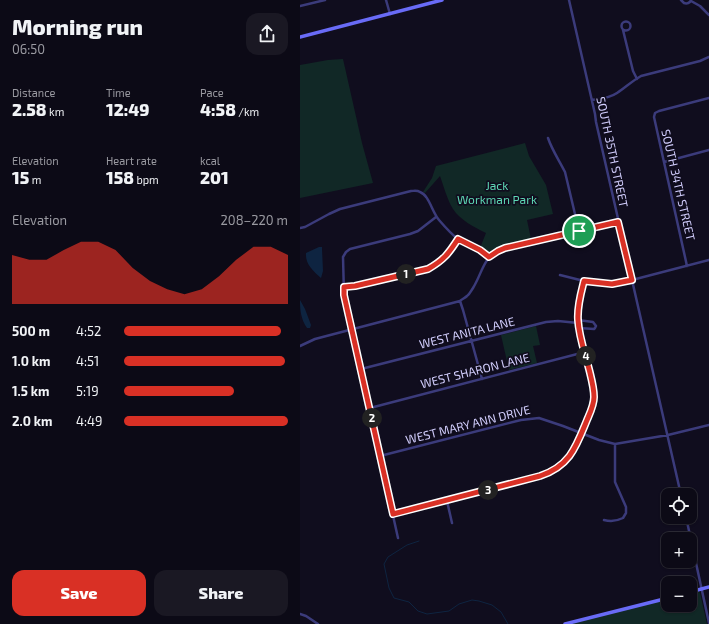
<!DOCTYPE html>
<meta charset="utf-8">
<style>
:root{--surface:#0c0a16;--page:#1a1823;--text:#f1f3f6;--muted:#9a9aa1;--line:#2c2b35;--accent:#d93025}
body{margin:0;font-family:"Exo 2",sans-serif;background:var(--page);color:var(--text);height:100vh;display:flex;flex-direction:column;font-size:15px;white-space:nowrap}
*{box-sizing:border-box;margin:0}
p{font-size:13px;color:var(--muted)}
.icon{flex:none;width:22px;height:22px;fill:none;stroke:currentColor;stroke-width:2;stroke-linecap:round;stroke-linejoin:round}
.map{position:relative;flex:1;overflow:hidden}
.drawer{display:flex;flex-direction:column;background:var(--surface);width:300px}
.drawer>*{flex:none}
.fabs{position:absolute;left:361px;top:488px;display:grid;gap:8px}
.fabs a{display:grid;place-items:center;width:36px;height:36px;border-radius:8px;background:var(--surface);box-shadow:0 1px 3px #0004,0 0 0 1px var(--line);font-size:20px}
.pin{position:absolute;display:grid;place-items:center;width:34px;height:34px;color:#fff;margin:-17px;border:2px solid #fff;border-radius:50%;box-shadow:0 1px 4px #0007}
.km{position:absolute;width:20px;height:20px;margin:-10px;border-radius:50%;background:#222;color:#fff;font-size:11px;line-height:20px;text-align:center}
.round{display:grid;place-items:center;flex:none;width:42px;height:42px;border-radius:12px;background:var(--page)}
.summary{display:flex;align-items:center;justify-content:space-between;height:68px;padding:0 12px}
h1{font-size:22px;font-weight:800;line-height:30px}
.figures{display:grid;grid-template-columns:repeat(3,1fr);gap:6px;height:68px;padding:4px 12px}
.figures div{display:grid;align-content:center}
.figures b{font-size:17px;font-weight:800}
.figures small{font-size:11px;font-weight:400}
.figures p{font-size:11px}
.chart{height:112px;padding:8px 12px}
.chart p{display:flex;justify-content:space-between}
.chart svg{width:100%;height:72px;margin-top:4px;fill:var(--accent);opacity:.7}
.action{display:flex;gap:8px;margin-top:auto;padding:8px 12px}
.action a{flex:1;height:46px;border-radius:12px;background:var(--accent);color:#fff;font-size:16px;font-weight:800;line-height:46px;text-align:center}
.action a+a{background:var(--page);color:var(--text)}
ul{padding:0 12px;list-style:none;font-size:13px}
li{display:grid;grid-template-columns:64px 48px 1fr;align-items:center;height:30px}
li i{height:10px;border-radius:5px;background:var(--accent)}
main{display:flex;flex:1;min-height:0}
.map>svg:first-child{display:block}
.green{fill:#112826}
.water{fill:#0e2441}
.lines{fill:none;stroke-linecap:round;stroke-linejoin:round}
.stream{stroke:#0e2441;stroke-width:1}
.street{stroke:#3b3b7b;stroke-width:2.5}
.secondary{stroke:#696bf7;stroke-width:3.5}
.route-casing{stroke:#fff;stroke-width:8}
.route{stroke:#d93025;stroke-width:5}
.labels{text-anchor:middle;stroke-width:3.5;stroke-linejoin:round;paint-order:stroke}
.street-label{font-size:12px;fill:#d1cdfc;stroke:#100d1e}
.park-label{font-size:12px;fill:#5ed8b5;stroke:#100d1e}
</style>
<main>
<section class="drawer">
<div class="summary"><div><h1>Morning run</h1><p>06:50</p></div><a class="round"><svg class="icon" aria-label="share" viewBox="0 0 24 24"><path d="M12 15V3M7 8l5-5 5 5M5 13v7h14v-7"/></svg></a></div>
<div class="figures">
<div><p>Distance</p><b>2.58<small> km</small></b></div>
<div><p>Time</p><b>12:49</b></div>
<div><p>Pace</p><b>4:58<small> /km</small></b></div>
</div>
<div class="figures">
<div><p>Elevation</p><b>15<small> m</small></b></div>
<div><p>Heart rate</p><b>158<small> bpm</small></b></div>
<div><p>kcal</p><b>201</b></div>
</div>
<div class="chart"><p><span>Elevation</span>208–220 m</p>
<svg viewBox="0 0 160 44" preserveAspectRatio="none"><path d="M0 44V14L10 17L20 17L30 11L40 6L50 6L60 11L70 22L80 30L90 35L100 38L110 35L120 27L130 17L140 9L150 9L160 14V44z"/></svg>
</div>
<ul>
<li><b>500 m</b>4:52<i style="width:96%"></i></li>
<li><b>1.0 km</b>4:51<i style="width:98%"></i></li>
<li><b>1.5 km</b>5:19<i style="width:67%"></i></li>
<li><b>2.0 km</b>4:49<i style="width:100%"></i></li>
</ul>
<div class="action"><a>Save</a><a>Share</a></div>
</section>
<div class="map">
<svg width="409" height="624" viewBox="0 0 409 624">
<rect width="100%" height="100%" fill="#100d1e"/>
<path class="green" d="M43 59 62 143 73 183 0 198V65L28 60Z
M225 143 229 156 246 185 253 214 227 220 231 239 203 245 190 253H188L180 248 186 233C174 227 160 220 153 209 147 199 144 187 140 176L125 193 123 192 132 178 136 166Z
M236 326 240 345 233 346 237 363 209 370 201 335Z
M398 591 400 593 407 624H269L368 598V605H390V593Z"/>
<path class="water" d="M19 247H22V249L23 271 21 278C13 271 5 264 6 253Z
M0 300 5 309 11 325 10 328H7C1 319 0 311 0 300Z"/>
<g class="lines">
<path class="stream" d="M119 541 107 545 88 557 84 564 89 588 94 598 109 602 118 611 127 614 149 611 159 604 172 600 179 601 192 605 201 612 208 624"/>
<path class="street" d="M86 0 90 14
M269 0 295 114 296 122 381 495
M381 0 384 3C387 4 390 3 391 0
M391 1 400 6 409 15
M0 6 25 0
M321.5 26a4.5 4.5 0 1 1 9 0a4.5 4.5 0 1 1-9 0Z
M323 30 333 71 337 79
M292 100C300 99 310 98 317 93 325 88 332 81 341 76L400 61 409 57
M248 138C252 150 259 160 265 172L279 231
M364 162 409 150
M0 228 5 227 29 214 40 209 111 191C114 191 117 190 120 192 129 195 132 212 139 220 145 227 151 234 159 240 169 246 181 249 189 257
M387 266 354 117 355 113 359 111 409 98
M260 275 284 281 312 284 332 280 409 260
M44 287H55L128 269C144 260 149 253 158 239
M160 301 163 310 182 379
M278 320 293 322 296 326 295 328 294 329 279 328
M0 346 15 339 160 301C162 299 165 298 167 296 170 294 171 291 173 288 184 270 182 256 205 248L318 222
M61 369 246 322 258 321 278 323
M70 408 285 352
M80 456 221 420 239 418 263 426 299 440 315 444 368 435 409 425
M147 501 152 523
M93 514 240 476C269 466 276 447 287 420 290 413 294 405 294 397 294 389 292 381 290 373 286 356 278 334 278 317 277 304 281 292 284 281
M386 517 409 623
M304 520C312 522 317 521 323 518L326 513V507L315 482V444
M98 538 44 295 43 257 46 252 50 249 110 234 118 231 136 217
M0 614 6 616 18 624"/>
<path class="secondary" d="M0 37 142 0
M390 592 409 587
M265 624 368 598"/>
</g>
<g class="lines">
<g class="route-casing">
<path id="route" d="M318 222 332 280 312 284 284 281C281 293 277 306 278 320 279 338 286 356 290 373 292 381 294 389 294 397 294 405 290 413 287 420 276 447 270 466 240 476L93 514 44 295V287L55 286 128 269C144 260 149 253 158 239L180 250 189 257 198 251 205 248Z"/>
</g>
<use href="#route" class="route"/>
</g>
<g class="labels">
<g class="street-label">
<text transform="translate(312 152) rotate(78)" y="4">SOUTH 35TH STREET</text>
<text transform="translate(378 185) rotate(77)" y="4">SOUTH 34TH STREET</text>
<text transform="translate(167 333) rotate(-14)" y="4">WEST ANITA LANE</text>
<text transform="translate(175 371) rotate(-14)" y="4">WEST SHARON LANE</text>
<text transform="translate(168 425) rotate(-14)" y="4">WEST MARY ANN DRIVE</text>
</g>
<g class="park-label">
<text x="197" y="190">Jack<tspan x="197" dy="14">Workman Park</tspan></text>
</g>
</g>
</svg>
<div class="fabs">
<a><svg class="icon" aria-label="locate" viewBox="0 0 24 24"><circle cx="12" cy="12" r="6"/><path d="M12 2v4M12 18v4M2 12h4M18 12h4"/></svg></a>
<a>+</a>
<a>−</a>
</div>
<div class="pin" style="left:279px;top:231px;background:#1e9e55"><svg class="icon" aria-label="arrive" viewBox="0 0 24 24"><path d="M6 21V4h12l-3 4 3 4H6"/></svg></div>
<b class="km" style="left:106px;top:274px">1</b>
<b class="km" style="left:72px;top:418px">2</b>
<b class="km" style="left:188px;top:490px">3</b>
<b class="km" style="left:286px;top:356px">4</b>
</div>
</main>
